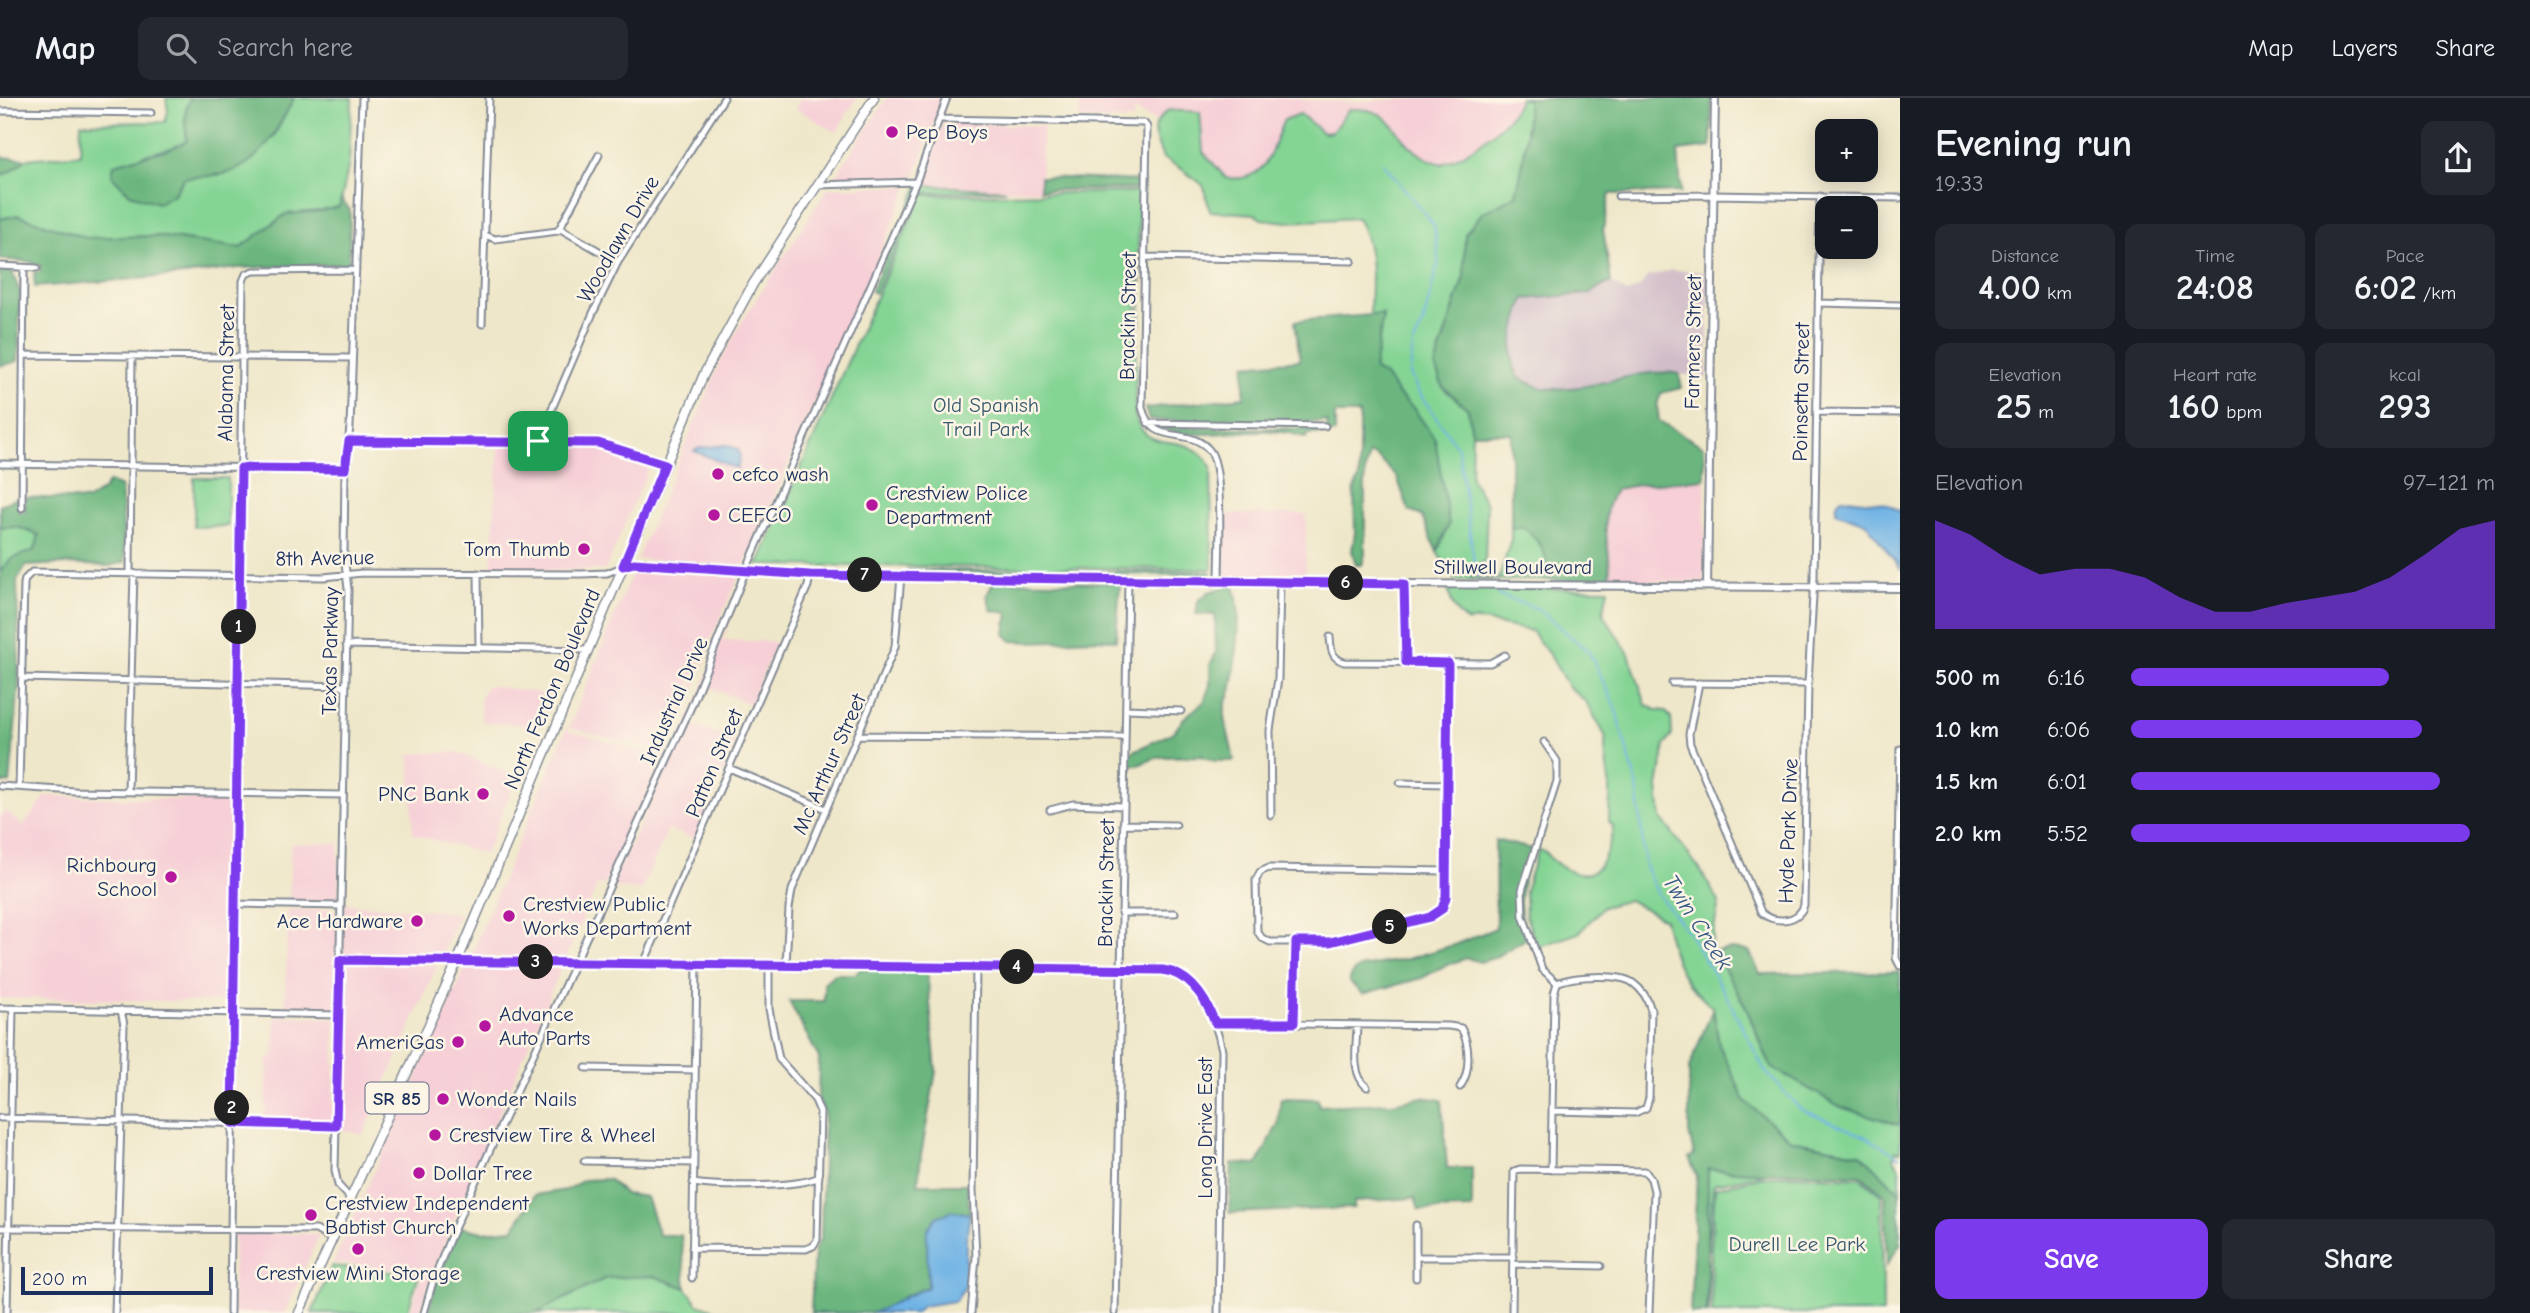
<!DOCTYPE html>
<meta charset="utf-8">
<style>
:root{--surface:#171b24;--page:#242831;--text:#f1f3f6;--muted:#9ea1a6;--line:#363941;--accent:#7c3aed}
body{margin:0;font-family:"Comic Neue",sans-serif;background:var(--page);color:var(--text);height:100vh;display:flex;flex-direction:column;font-size:26px;white-space:nowrap}
*{box-sizing:border-box;margin:0}
p{font-size:23px;color:var(--muted)}
.icon{flex:none;width:38px;height:38px;fill:none;stroke:currentColor;stroke-width:2;stroke-linecap:round;stroke-linejoin:round}
.map{position:relative;flex:1;overflow:hidden}
.side{display:flex;flex-direction:column;background:var(--surface);width:630px}
.side>*{flex:none}
.tools{position:absolute;left:1815px;top:21px;display:grid;gap:14px}
.tools a{display:grid;place-items:center;width:63px;height:63px;border-radius:14px;background:var(--surface);box-shadow:0 4px 18px #0003;font-size:35px}
.scale{position:absolute;left:21px;bottom:18px;width:192px;box-sizing:border-box;padding-left:7px;border:4px solid #1b2f5e;border-top:0;font-size:19px;line-height:24px;white-space:nowrap;color:#1b2f5e;-webkit-text-stroke:5px #fcf5e5;paint-order:stroke}
.pin{position:absolute;display:grid;place-items:center;width:60px;height:60px;color:#fff;margin:-30px;border-radius:14px;box-shadow:0 4px 10px #0006}
.km{position:absolute;width:35px;height:35px;margin:-18px;border-radius:50%;background:#222;color:#fff;font-size:19px;line-height:35px;text-align:center}
.round{display:grid;place-items:center;flex:none;width:74px;height:74px;border-radius:14px;background:var(--page)}
.headline{display:flex;align-items:center;justify-content:space-between;height:119px;padding:0 35px}
h1{font-size:38px;font-weight:800;line-height:52px}
.metrics{display:grid;grid-template-columns:repeat(3,1fr);gap:10px;height:119px;padding:7px 35px}
.metrics div{display:grid;align-content:center;border-radius:14px;background:var(--page);text-align:center}
.metrics b{font-size:35px;font-weight:800}
.metrics small{font-size:19px;font-weight:400}
.metrics p{font-size:19px}
.chart{height:196px;padding:14px 35px}
.chart p{display:flex;justify-content:space-between}
.chart svg{width:100%;height:126px;margin-top:7px;fill:var(--accent);opacity:.7}
.button{display:flex;gap:14px;margin-top:auto;padding:14px 35px}
.button a{flex:1;height:80px;border-radius:14px;background:var(--accent);color:#fff;font-size:28px;font-weight:800;line-height:80px;text-align:center}
.button a+a{background:var(--page);color:var(--text)}
ul{padding:0 35px;list-style:none;font-size:23px}
li{display:grid;grid-template-columns:112px 84px 1fr;align-items:center;height:52px}
li i{height:18px;border-radius:9px;background:var(--accent)}
header{display:flex;align-items:center;gap:42px;box-sizing:border-box;height:98px;padding:0 35px;background:var(--surface);border-bottom:2px solid var(--line)}
header strong{font-size:33px}
nav{display:flex;gap:38px;margin-inline-start:auto;font-size:24px}
.search{width:490px;height:63px;background:var(--page);display:flex;align-items:center;gap:18px;box-sizing:border-box;padding:0 24px;border-radius:14px;color:var(--muted);font-size:26px}
main{display:flex;flex:1;min-height:0}
.map>svg:first-child{display:block}
.built{fill:#f6cfd7}
.industrial{fill:#d1bdc9}
.green{fill:#84d494;stroke:#508279;stroke-width:2}
.forest{fill:#6bb67e;stroke:#43726e;stroke-width:2}
.water{fill:#70b3e5;stroke:#4671a2;stroke-width:2}
.lines{fill:none;stroke-linecap:round;stroke-linejoin:round}
.stream{stroke:#70b3e5;stroke-width:2}
.minor-casing{stroke:#858b94;stroke-width:9}
.tertiary-casing{stroke:#858b94;stroke-width:10}
.primary-casing{stroke:#858b94;stroke-width:11}
.minor{stroke:#fff;stroke-width:5}
.tertiary{stroke:#fff;stroke-width:6}
.primary{stroke:#fff;stroke-width:8}
.route-casing{stroke:#fff;stroke-width:14}
.route{stroke:#7c3aed;stroke-width:9}
.poi-dot{fill:#b5179e;stroke:#fcf5e5;stroke-width:2.5}
.labels{text-anchor:middle;stroke-width:5;stroke-linejoin:round;paint-order:stroke}
.shield{fill:#fcf5e5;stroke:#5e6a86;stroke-width:2}
.shield-label{font-size:19px;font-weight:bold;fill:#1b2f5e}
.poi-label{font-size:21px;fill:#1b2f5e;stroke:#fcf5e5;text-anchor:start}
.street-label{font-size:21px;fill:#1b2f5e;stroke:#fcf5e5}
.park-label{font-size:21px;fill:#35586c;stroke:#fcf5e5}
.water-label{font-size:23px;font-style:italic;fill:#355786;stroke:#fcf5e5}
</style>
<header>
<strong>Map</strong>
<div class="search"><svg class="icon" aria-label="search" viewBox="0 0 24 24"><circle cx="10" cy="10" r="6"/><path d="M15 15l6 6"/></svg>Search here</div>
<nav><a>Map</a><a>Layers</a><a>Share</a></nav>
</header>
<main>
<div class="map">
<svg width="1900" height="1215" viewBox="0 0 1900 1215">
<rect width="100%" height="100%" fill="#fcf5e5"/>
<filter id="ink" filterUnits="userSpaceOnUse"><feTurbulence type="fractalNoise" baseFrequency=".0143" numOctaves="2"/><feDisplacementMap in="SourceGraphic" scale="14" xChannelSelector="R" yChannelSelector="G"/><feConvolveMatrix kernelMatrix="1 2 1 2 8 2 1 2 1" color-interpolation-filters="sRGB"/></filter>
<filter id="wash" filterUnits="userSpaceOnUse"><feTurbulence type="fractalNoise" baseFrequency=".00686" numOctaves="4" result="noise"/><feDisplacementMap in="SourceGraphic" scale="28" xChannelSelector="R" yChannelSelector="G"/><feGaussianBlur stdDeviation="1.57" result="paint"/><feColorMatrix in="noise" values="0 0 0 0 0 0 0 0 0 0 0 0 0 0 0 0 0 1.4 0 .05"/><feComposite in="paint" operator="in"/></filter>
<g filter="url(#wash)">
<rect width="100%" height="100%" fill="#efe7c9"/>
<path class="built" d="M801 0H857L836 34 795 10Z
M887 0H944L914 80 833 82Z
M1079 0H1298L1303 2 1353 4 1432 0H1520L1508 20 1486 39 1460 59 1442 66 1422 58 1403 41 1385 17 1340 25 1332 34 1323 35 1311 27 1278 35 1265 69 1250 79 1235 81 1226 80 1203 54 1200 14 1168 12 1156 23 1134 12V22L1079 21Z
M943 25 1043 28 1040 92 919 87Z
M909 88 744 468 637 461 720 265 741 225 828 90Z
M499 347 598 349 651 365 605 472H491Z
M1705 381 1704 484 1609 483 1605 426 1608 403 1616 391 1644 386Z
M1221 416H1306V480L1222 479Z
M635 468 741 474 660 653 569 630Z
M748 476 723 542 776 544 750 606 705 587 690 625 736 644 695 741 668 731 641 793 611 788 694 610Z
M720 527 688 607 604 787H597L566 860 470 859 567 629 569 633 659 657 662 655Z
M486 588H492L552 597 539 628 482 624 480 600Z
M456 654 517 679 485 756 413 736 410 656Z
M46 698 233 703 229 904 0 900V718L6 713 23 728Z
M339 745 338 804 289 803 291 746Z
M344 806 439 813 459 816 441 858H343Z
M288 811 338 812 335 913 285 911Z
M343 865 438 866 363 1037 339 1031Z
M467 866 562 868 447 1138 430 1182 420 1215H410L421 1178 419 1174 333 1165Z
M275 918 335 920 333 1024 265 1022 268 960 274 959Z
M234 1135 316 1136 319 1138 285 1215H233Z"/>
<path class="industrial" d="M1671 172 1709 174 1707 280 1660 273 1579 290H1541L1519 279 1512 264 1513 238 1524 201 1587 196 1611 184 1627 195 1639 190 1648 179Z"/>
<path class="green" d="M166 0H191C182 14 185 27 187 43L172 50 144 57 174 96 184 80 228 75 274 38 294 0H352L349 65 340 109 321 113 286 116 240 150 157 138 86 140 18 117 0 121V77L10 74 26 61 80 56 81 25 165 24 168 13Z
M1520 0 1527 2C1528 35 1524 66 1516 97L1482 116 1465 136 1464 179 1435 268 1443 290 1468 311 1472 334 1471 380 1487 407 1485 462 1469 479 1499 481 1511 441V430L1523 429C1542 444 1548 458 1550 482H1454L1437 454 1449 426 1414 311 1398 296 1385 278 1374 272 1383 217H1370C1371 182 1375 151 1357 120L1288 124 1261 121 1255 116 1210 113 1203 87 1180 70 1163 60C1154 36 1147 31 1168 12L1200 14 1203 54 1226 80C1269 85 1270 52 1284 22L1300 16 1323 35 1332 34 1349 11C1396 9 1390 36 1421 57 1427 61 1435 64 1442 66 1467 57 1511 27 1520 0Z
M919 87 1006 92 919 95 875 195 871 193Z
M1139 94 1135 318C1149 362 1186 327 1211 368L1212 471 758 467 921 97Z
M194 380H228V428L194 429Z
M17 429 39 437 35 452 0 473V430Z
M908 472 1211 474V477L908 474Z
M1448 490 1608 491 1603 516 1629 556 1646 607 1656 612 1665 613 1671 620 1672 637 1665 647 1658 689 1661 720 1699 770 1719 804 1711 847 1745 907 1771 969 1841 1009 1900 1027V1054L1896 1053 1894 1060 1900 1072V1095L1861 1056 1791 1042 1744 1003 1719 947 1713 910C1678 880 1675 865 1664 821L1629 802 1603 809 1579 835 1537 849 1526 818 1525 793 1538 752 1546 754C1549 761 1555 764 1562 769 1586 784 1600 775 1608 750 1610 743 1613 736 1613 728L1609 724C1609 715 1610 705 1610 695 1610 680 1602 650 1606 639L1586 604 1568 588 1551 559 1531 533 1477 522 1468 524C1454 516 1451 504 1448 490Z
M1708 1071 1767 1075 1715 1086 1713 1089 1708 1153 1709 1215H1707Z
M1789 1077 1861 1080 1882 1097 1883 1215H1712L1711 1153 1715 1090 1760 1079Z
M332 1168 419 1177 407 1215H312Z
M654 1178 686 1190 698 1206 723 1215H536L606 1180Z"/>
<path class="forest" d="M191 0H294C278 30 263 64 227 75 214 79 198 78 184 80L174 96 158 105 130 96 112 78 114 66 172 50 187 43C186 27 182 14 191 0Z
M1524 0H1712L1711 49 1678 53 1681 94 1610 96 1603 131 1611 184 1587 196 1524 201C1516 229 1506 251 1518 279 1526 283 1535 289 1544 290 1590 296 1634 268 1680 276L1681 290 1661 295 1657 307 1659 323 1704 349 1705 381 1644 386 1616 391C1594 423 1614 449 1609 483L1550 482C1548 458 1542 444 1523 429L1511 430V335H1472L1468 311 1443 289 1435 268 1464 179 1465 136 1482 115 1516 97C1524 66 1528 35 1527 3Z
M0 59 26 61 10 74 0 77Z
M1040 79 1143 83 1140 229 1142 94 1139 91 1040 92Z
M341 101 350 112 349 166 237 170 184 177 35 189 34 174H40V167H33V164L0 161V121L18 117 86 140 157 138 240 150 286 116 321 113 339 109Z
M0 173 12 174 20 194 18 263 0 268Z
M1383 216 1374 272 1385 278 1398 296 1414 311 1435 341 1449 426 1437 454 1422 418 1409 413 1397 379 1377 359 1369 356 1365 372V456L1362 467H1356L1352 453 1355 435 1354 392 1359 381V316H1335V335L1307 336 1306 340C1260 321 1205 348 1158 329L1327 331 1328 324 1149 322 1145 310 1244 299 1245 267 1300 262 1295 223Z
M109 384 121 389 125 464 109 468 64 466 26 468 17 483 19 584 10 685H0V473L11 461 35 452 39 437 17 429 0 430V407L18 400 19 414H25V399L88 402 103 392Z
M994 483 1120 485 1116 542C1081 539 1047 546 1012 543L1005 536 1008 515 991 512 987 497Z
M1233 487C1244 509 1236 564 1232 589 1231 596 1226 602 1225 609 1223 623 1232 648 1234 663H1215L1201 658 1158 659 1138 667H1128V656L1174 634 1184 620 1204 604 1210 587V567L1216 555 1215 517 1196 516 1198 503 1209 494Z
M1495 742 1532 751C1521 788 1514 802 1527 840L1494 860 1480 864 1467 860 1446 867 1422 880 1363 896 1349 884 1353 874 1362 869 1407 861 1454 847 1496 830Z
M1732 851 1749 853 1760 876 1900 874V1027L1841 1009 1771 969 1745 907 1714 853Z
M859 871 927 872 936 973 921 1057 918 1086H967L970 1116 953 1113 927 1132 928 1189 905 1198 894 1206 873 1215H811L814 1152 821 1140 824 1014 818 1001 819 960 789 903H824V885L834 876H856Z
M1713 910 1719 947 1745 1003 1791 1042 1861 1056 1899 1093 1900 1146 1887 1167 1885 1097 1861 1077 1789 1074 1767 1075 1708 1071 1707 1215H1690L1697 1078 1689 1060 1694 1057 1689 1035V970Z
M1423 999 1442 1002 1447 1070H1472V1111L1419 1112 1415 1100 1354 1104V1110L1229 1115 1232 1065 1257 1067 1278 1026 1281 1000 1318 1001 1319 1008 1392 1005Z
M608 1081 625 1096 646 1099 659 1137H681L686 1190 654 1178 606 1180 536 1215H428L436 1185 459 1129 483 1134 513 1131 535 1097 566 1092 584 1082Z"/>
<path class="water" d="M726 347 738 351 740 359 737 371 694 353 700 350Z
M1841 400 1887 406 1900 413V470L1866 425 1836 414 1837 406Z
M953 1113 970 1116 966 1142V1187L955 1203 922 1208 916 1215H873C892 1207 909 1196 928 1189L927 1132 936 1119Z"/>
<g class="lines">
<path class="stream" d="M1383 65 1434 127 1439 161 1423 226 1413 247 1410 276 1419 295 1458 350 1474 464 1479 478
M1498 497 1538 511 1589 554 1614 606 1637 687 1645 768 1658 796 1690 837 1727 899 1765 973 1800 1011 1862 1037 1900 1059"/>
</g>
</g>
<g filter="url(#ink)">
<g class="lines">
<g class="minor-casing">
<path id="minor" d="M0 13 151 15
M941 21 1144 25 1147 29 1142 309C1152 351 1189 326 1210 353 1224 371 1219 456 1219 482
M817 87 916 84
M1618 98 1713 97 1900 100
M559 130 618 164
M485 137 495 141 558 133 599 57
M1145 159 1352 163
M0 168 37 170
M1818 205 1900 207
M482 226 489 0
M23 257 352 260
M1817 314 1900 315
M1148 325 1325 328
M349 343 598 345 665 366
M538 343 593 215 618 164 724 0
M0 366 345 371
M22 410 24 170
M130 474 132 258
M478 475 479 549
M1404 486 1406 564
M1330 539C1331 551 1331 560 1344 564L1490 565 1505 557
M346 547 587 552
M22 580 345 588
M1672 585 1808 586
M1699 585 1689 636 1690 646 1761 814C1773 826 1799 825 1804 807L1808 586 1814 480 1820 98
M1126 611 1181 613
M858 637 1125 639
M1544 644 1557 663V683L1522 792 1523 818 1542 871 1557 885
M1900 651 1896 860 1900 868
M729 670 826 711
M1400 685 1447 686
M0 688 75 693 343 697
M19 689 24 486 25 481 32 474 324 479 362 475 581 476 607 475 622 469
M128 693 134 475
M1050 712 1073 706 1123 708
M1271 717 1270 632 1278 581 1280 483
M1123 726 1176 727
M1446 773 1269 770 1260 774 1256 782 1257 833 1262 840 1270 844H1330L1430 819 1442 811 1446 798 1448 565
M235 806 341 808
M1121 815H1175
M340 862 1155 871C1197 873 1214 916 1222 952L1218 1215
M644 865 808 488 810 477
M786 867 789 810 792 792 895 549 901 478
M0 910 338 917
M1295 924 1296 844
M1215 925 1449 928 1461 930C1470 946 1471 974 1460 989
M1357 927C1357 946 1350 976 1367 989
M586 970 695 972
M0 1020 336 1028
M584 1063 694 1065
M1551 1072 1554 896 1557 885C1572 878 1619 875 1633 885 1643 892 1648 901 1651 912L1649 1000 1646 1010 1635 1015 1552 1013
M693 1085C718 1089 798 1090 819 1079
M351 1101 338 1087 335 1072 348 491 344 457 345 371 350 329 362 0
M0 1130 316 1132 333 1142
M692 1150 806 1151 813 1148 817 1142 820 1014 815 1002 779 961 769 911V866
M1416 1159H1514
M1514 1166 1601 1168
M692 1180 697 865
M1416 1180V1127
M7 1215 13 911
M115 1215 124 927 121 912
M230 1215 243 183 246 176 254 173 356 172
M424 1215 433 1183 450 1140 691 609 746 472 916 84 947 0
M971 1215 976 1159 973 1092 976 869
M1115 1215 1128 481
M1512 1215 1514 1073 1520 1071 1645 1073 1651 1081 1654 1093 1649 1215"/>
</g>
<g class="tertiary-casing">
<path id="tertiary" d="M623 468 634 465 670 466 810 477 1404 486 1900 490
M1707 488 1715 0"/>
</g>
<g class="primary-casing">
<path id="primary" d="M299 1215 458 862 704 276 753 186 874 0"/>
</g>
<use href="#minor" class="minor"/>
<use href="#tertiary" class="tertiary"/>
<use href="#primary" class="primary"/>
</g>
</g>
<g class="lines" filter="url(#ink)">
<g class="route-casing">
<path id="route" d="M349 343 598 345 665 366 623 468 634 465 810 477 1404 486 1406 564 1448 565 1446 799 1442 811 1430 819 1330 844H1296L1294 925H1215C1206 901 1190 876 1163 872L340 862 336 1028 232 1025 241 370 345 371Z"/>
</g>
<use href="#route" class="route"/>
</g>
<g class="poi-dot">
<circle cx="892" cy="34" r="7"/>
<circle cx="718" cy="376" r="7"/>
<circle cx="872" cy="407" r="7"/>
<circle cx="714" cy="417" r="7"/>
<circle cx="584" cy="451" r="7"/>
<circle cx="483" cy="696" r="7"/>
<circle cx="171" cy="779" r="7"/>
<circle cx="509" cy="818" r="7"/>
<circle cx="417" cy="823" r="7"/>
<circle cx="485" cy="928" r="7"/>
<circle cx="458" cy="944" r="7"/>
<circle cx="443" cy="1001" r="7"/>
<circle cx="435" cy="1037" r="7"/>
<circle cx="419" cy="1075" r="7"/>
<circle cx="311" cy="1117" r="7"/>
<circle cx="358" cy="1151" r="7"/>
</g>
<g class="labels">
<rect class="shield" x="365.5" y="984.5" width="63" height="31" rx="5"/>
<g class="shield-label">
<text x="397" y="1007">SR 85</text>
</g>
<g class="poi-label">
<text x="906" y="41">Pep Boys</text>
<text x="732" y="383">cefco wash</text>
<text x="886" y="402">Crestview Police<tspan x="886" dy="24">Department</tspan></text>
<text x="728" y="424">CEFCO</text>
<text x="570" y="458" text-anchor="end">Tom Thumb</text>
<text x="469" y="703" text-anchor="end">PNC Bank</text>
<text x="157" y="774" text-anchor="end">Richbourg<tspan x="157" dy="24">School</tspan></text>
<text x="523" y="813">Crestview Public<tspan x="523" dy="24">Works Department</tspan></text>
<text x="403" y="830" text-anchor="end">Ace Hardware</text>
<text x="499" y="923">Advance<tspan x="499" dy="24">Auto Parts</tspan></text>
<text x="444" y="951" text-anchor="end">AmeriGas</text>
<text x="457" y="1008">Wonder Nails</text>
<text x="449" y="1044">Crestview Tire &amp; Wheel</text>
<text x="433" y="1082">Dollar Tree</text>
<text x="325" y="1112">Crestview Independent<tspan x="325" dy="24">Babtist Church</tspan></text>
<text x="358" y="1182" text-anchor="middle">Crestview Mini Storage</text>
</g>
<g class="street-label">
<text transform="translate(618 141) rotate(-60)" y="7">Woodlawn Drive</text>
<text transform="translate(1128 218) rotate(-89)" y="7">Brackin Street</text>
<text transform="translate(1693 244) rotate(-89)" y="7">Farmers Street</text>
<text transform="translate(226 275) rotate(-89)" y="7">Alabama Street</text>
<text transform="translate(1801 294) rotate(-89)" y="7">Poinsetta Street</text>
<text transform="translate(325 460) rotate(-1)" y="7">8th Avenue</text>
<text x="1513" y="476">Stillwell Boulevard</text>
<text transform="translate(330 553) rotate(-89)" y="7">Texas Parkway</text>
<text transform="translate(552 591) rotate(-67)" y="7">North Ferdon Boulevard</text>
<text transform="translate(674 603) rotate(-66)" y="7">Industrial Drive</text>
<text transform="translate(714 665) rotate(-67)" y="7">Patton Street</text>
<text transform="translate(829 666) rotate(-66)" y="7">Mc Arthur Street</text>
<text transform="translate(1788 733) rotate(-88)" y="7">Hyde Park Drive</text>
<text transform="translate(1106 785) rotate(-89)" y="7">Brackin Street</text>
<text transform="translate(1205 1030) rotate(-90)" y="7">Long Drive East</text>
</g>
<g class="park-label">
<text x="986" y="314">Old Spanish<tspan x="986" dy="24">Trail Park</tspan></text>
<text x="1797" y="1153">Durell Lee Park</text>
</g>
<g class="water-label">
<text transform="translate(1698 824) rotate(57)" y="8">Twin Creek</text>
</g>
</g>
</svg>
<div class="tools">
<a>+</a>
<a>−</a>
</div>
<div class="scale">200 m</div>
<div class="pin" style="left:538px;top:343px;background:#1e9e55"><svg class="icon" aria-label="arrive" viewBox="0 0 24 24"><path d="M6 21V4h12l-3 4 3 4H6"/></svg></div>
<b class="km" style="left:239px;top:529px">1</b>
<b class="km" style="left:232px;top:1010px">2</b>
<b class="km" style="left:536px;top:864px">3</b>
<b class="km" style="left:1017px;top:869px">4</b>
<b class="km" style="left:1390px;top:829px">5</b>
<b class="km" style="left:1346px;top:485px">6</b>
<b class="km" style="left:865px;top:477px">7</b>
</div>
<section class="side">
<div class="headline"><div><h1>Evening run</h1><p>19:33</p></div><a class="round"><svg class="icon" aria-label="share" viewBox="0 0 24 24"><path d="M12 15V3M7 8l5-5 5 5M5 13v7h14v-7"/></svg></a></div>
<div class="metrics">
<div><p>Distance</p><b>4.00<small> km</small></b></div>
<div><p>Time</p><b>24:08</b></div>
<div><p>Pace</p><b>6:02<small> /km</small></b></div>
</div>
<div class="metrics">
<div><p>Elevation</p><b>25<small> m</small></b></div>
<div><p>Heart rate</p><b>160<small> bpm</small></b></div>
<div><p>kcal</p><b>293</b></div>
</div>
<div class="chart"><p><span>Elevation</span>97–121 m</p>
<svg viewBox="0 0 160 44" preserveAspectRatio="none"><path d="M0 44V6L10 11L20 19L30 25L40 23L50 23L60 26L70 33L80 38L90 38L100 35L110 33L120 31L130 26L140 18L150 9L160 6V44z"/></svg>
</div>
<ul>
<li><b>500 m</b>6:16<i style="width:71%"></i></li>
<li><b>1.0 km</b>6:06<i style="width:80%"></i></li>
<li><b>1.5 km</b>6:01<i style="width:85%"></i></li>
<li><b>2.0 km</b>5:52<i style="width:93%"></i></li>
</ul>
<div class="button"><a>Save</a><a>Share</a></div>
</section>
</main>
